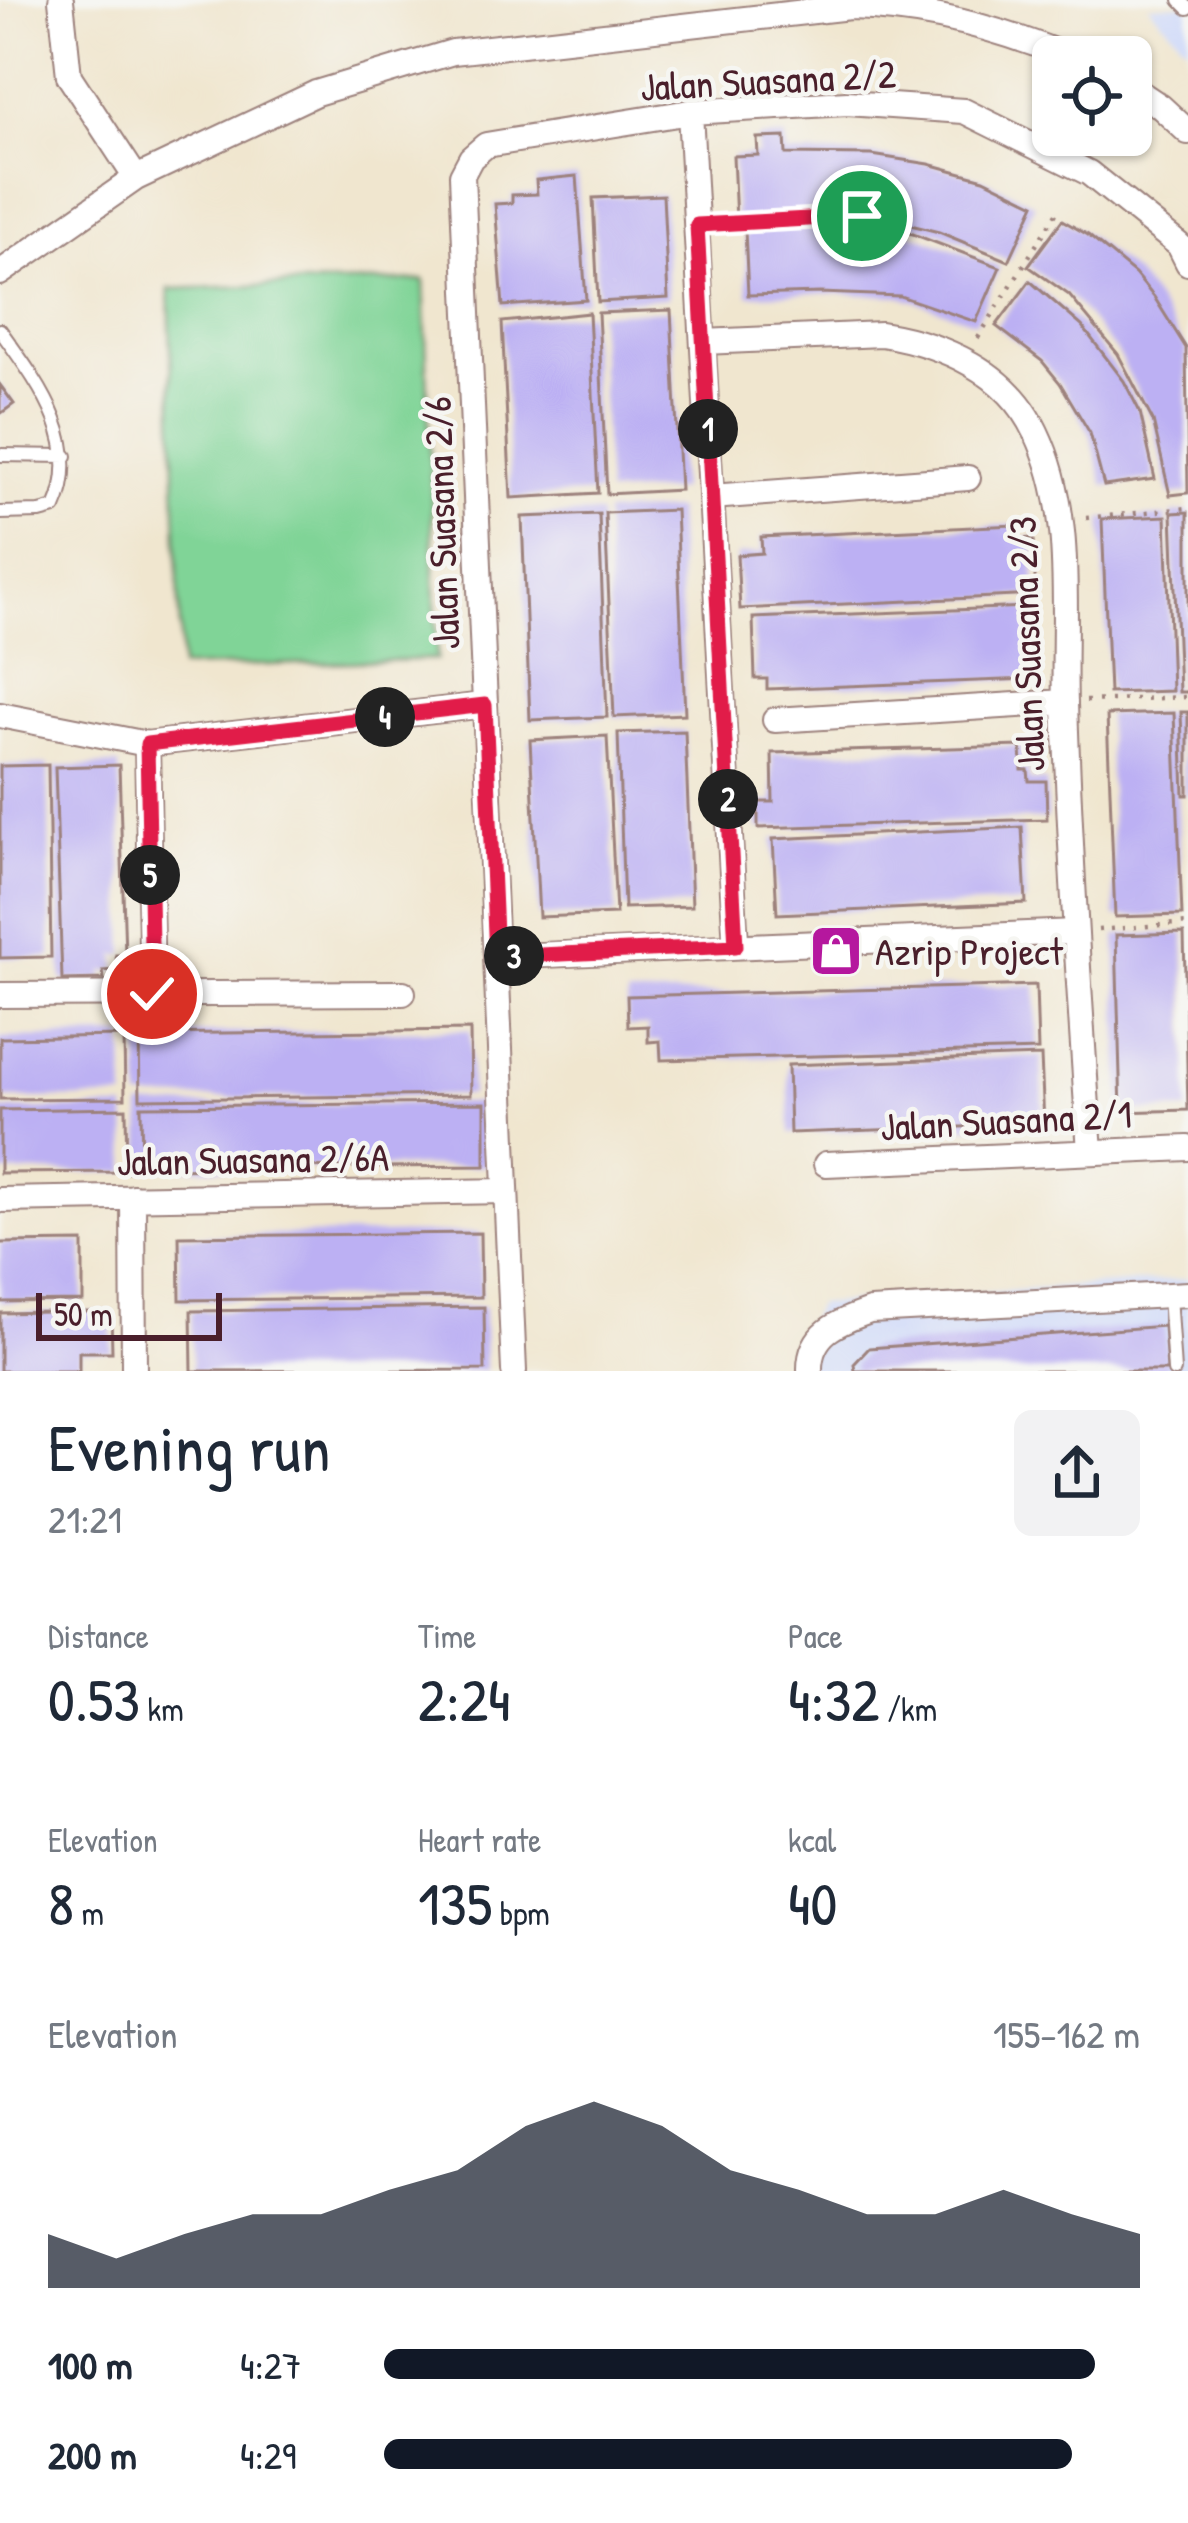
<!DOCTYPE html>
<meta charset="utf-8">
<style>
:root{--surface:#fff;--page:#f2f2f3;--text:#1f2937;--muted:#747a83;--accent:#111827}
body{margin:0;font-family:"Patrick Hand",sans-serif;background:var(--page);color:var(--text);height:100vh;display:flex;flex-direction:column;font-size:45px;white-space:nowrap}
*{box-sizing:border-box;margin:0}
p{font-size:39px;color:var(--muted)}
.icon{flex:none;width:66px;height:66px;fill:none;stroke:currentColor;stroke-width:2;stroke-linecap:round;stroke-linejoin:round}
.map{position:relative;height:1371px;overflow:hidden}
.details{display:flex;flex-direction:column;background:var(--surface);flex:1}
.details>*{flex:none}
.tools{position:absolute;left:1032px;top:36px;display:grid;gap:24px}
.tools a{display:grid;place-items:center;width:120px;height:120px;border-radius:18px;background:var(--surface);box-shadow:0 3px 9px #0004;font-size:60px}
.scale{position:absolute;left:36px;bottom:30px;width:186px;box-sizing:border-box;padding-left:12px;border:6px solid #4a1f2b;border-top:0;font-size:33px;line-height:42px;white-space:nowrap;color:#4a1f2b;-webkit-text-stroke:9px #f6f6f2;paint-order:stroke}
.pin{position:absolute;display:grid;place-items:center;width:102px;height:102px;color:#fff;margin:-51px;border:6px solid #fff;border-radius:50%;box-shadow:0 3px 12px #0007}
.km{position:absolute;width:60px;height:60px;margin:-30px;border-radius:50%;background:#222;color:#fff;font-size:33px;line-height:60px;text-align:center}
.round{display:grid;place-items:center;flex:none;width:126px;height:126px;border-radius:18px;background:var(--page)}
.head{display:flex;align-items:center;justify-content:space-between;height:204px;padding:0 48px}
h1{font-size:66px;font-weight:600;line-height:90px}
.metrics{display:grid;grid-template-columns:repeat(3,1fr);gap:18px;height:204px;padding:12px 48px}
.metrics div{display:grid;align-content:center}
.metrics b{font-size:60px;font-weight:600}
.metrics small{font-size:33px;font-weight:400}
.metrics p{font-size:33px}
.chart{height:336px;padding:24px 48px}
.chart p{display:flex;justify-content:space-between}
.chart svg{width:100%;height:216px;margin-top:12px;fill:var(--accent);opacity:.7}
ul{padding:0 48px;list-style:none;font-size:39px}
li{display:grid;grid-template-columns:192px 144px 1fr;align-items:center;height:90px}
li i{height:30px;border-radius:15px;background:var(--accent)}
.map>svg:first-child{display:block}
.built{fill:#d0daf9}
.green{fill:#80d497;stroke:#657a61;stroke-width:3}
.building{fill:#bcb0f3}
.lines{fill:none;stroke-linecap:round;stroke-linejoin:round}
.lane-casing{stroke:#9d827d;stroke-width:16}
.street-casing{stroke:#9d827d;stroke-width:28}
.path{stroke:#9d827d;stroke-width:4.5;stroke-dasharray:3 9;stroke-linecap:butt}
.lane{stroke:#fff;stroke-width:12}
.street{stroke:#fff;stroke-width:24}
.route-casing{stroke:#fff;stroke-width:24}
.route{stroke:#e11d48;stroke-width:15}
.labels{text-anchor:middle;stroke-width:9;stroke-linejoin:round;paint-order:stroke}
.street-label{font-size:39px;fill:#4a1f2b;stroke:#f6f6f2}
.poi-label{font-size:39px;fill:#4a1f2b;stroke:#f6f6f2;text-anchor:start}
</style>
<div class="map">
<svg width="1188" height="1371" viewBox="0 0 1188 1371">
<rect width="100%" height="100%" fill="#f6f6f2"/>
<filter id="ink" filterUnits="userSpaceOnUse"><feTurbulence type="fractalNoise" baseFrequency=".00833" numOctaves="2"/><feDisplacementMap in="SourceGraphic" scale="24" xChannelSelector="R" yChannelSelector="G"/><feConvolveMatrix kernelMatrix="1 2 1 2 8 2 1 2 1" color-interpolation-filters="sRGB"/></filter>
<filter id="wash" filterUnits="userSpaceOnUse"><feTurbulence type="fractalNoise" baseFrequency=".004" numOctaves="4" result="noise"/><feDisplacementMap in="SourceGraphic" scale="48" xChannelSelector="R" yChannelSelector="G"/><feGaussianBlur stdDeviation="2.7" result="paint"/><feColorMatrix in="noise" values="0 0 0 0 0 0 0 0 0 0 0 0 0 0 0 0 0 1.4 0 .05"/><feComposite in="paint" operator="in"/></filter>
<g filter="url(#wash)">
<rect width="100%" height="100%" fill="#f0e6cf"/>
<path class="built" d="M1188 4V48L1148 5Z
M1188 1279V1371H788L787 1360 817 1304Z"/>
<path class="green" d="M424 280 437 659 181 668 169 289Z"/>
<g id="blocks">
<path class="building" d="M785 137 786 154 872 155 929 164 984 179 1035 204 1009 261 939 232 890 220 839 217 736 221 733 156 758 155 757 138Z
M577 176 586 300 503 306 495 204 512 203V195L537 194 536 180Z
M663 195 668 298 598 302 593 198Z
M1062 220 1088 235 1135 274 1154 297 1186 348 1188 493 1170 495 1153 421 1118 354 1069 295 1028 266Z
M821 227 883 228 913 234 1000 267 976 322 900 296 820 293 748 295 745 230Z
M1030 281 1082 326 1124 381 1140 412 1155 479 1104 486 1090 433 1060 383 1042 361 996 326Z
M671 310 680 490 607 494 598 313Z
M589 313 598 493 511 498 502 322Z
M0 385 14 404 0 414Z
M676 510 685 714 614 717 605 513Z
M1188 512V692H1179L1172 513Z
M599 514 607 717 530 720 522 517Z
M1166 516 1172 691 1109 693 1102 519Z
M1015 525 1016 539 1033 538 1036 595 740 609 737 555 762 553 761 537Z
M1027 607 1030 679 767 689V679H755L753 618Z
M1181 712H1188V795H1184Z
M1174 713 1182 915 1115 917 1107 715Z
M685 731 692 906 624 908 618 733Z
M607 736 616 914 539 917 530 740Z
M1021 746 1022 770H1028L1029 781H1046L1047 819 758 828V802H773L772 753Z
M48 765 51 957 0 958V766Z
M119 765 125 955H116L117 970 103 971 104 979 62 980 55 767Z
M1022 827 1026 903 777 914 773 839Z
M1184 933 1188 1110 1121 1112 1116 935Z
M1036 985 1038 1050 661 1060 660 1041 648 1042V1026L628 1027 627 996Z
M470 1030 471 1095 140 1099 139 1034Z
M124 1036 125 1098 0 1099V1038Z
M1041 1056 1044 1124 790 1133 788 1065Z
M485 1103V1166L142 1169 141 1106Z
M126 1108 127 1172 0 1173V1110Z
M480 1233 481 1297 180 1300 179 1236Z
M83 1242V1301L0 1302V1243Z
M484 1307 485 1370 192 1371 191 1311Z
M50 1312H111L112 1352H79V1371H0V1313Z
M1164 1326 1167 1371H855L854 1364 869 1348Z"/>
</g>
</g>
<g filter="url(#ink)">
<use href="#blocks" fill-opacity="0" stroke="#9d827d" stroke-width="3"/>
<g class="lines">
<g class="lane-casing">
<path id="lane" d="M1180 0 1188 8
M0 330C37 382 85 442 55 508L40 512 0 513
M0 455 66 456
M1169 1295 1174 1371"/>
</g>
<g class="street-casing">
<path id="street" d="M61 0 69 76 136 178
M1131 87 1161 107 1188 132
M690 112 736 946
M0 273 136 178 316 93 453 52 850 7C927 9 997 27 1068 57
M703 342 881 334C943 344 1007 371 1036 432 1076 515 1062 615 1065 704 1070 853 1080 1003 1090 1152
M711 497 968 478
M0 715 147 744 485 705
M775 720 1065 702
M147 744 152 994
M496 957 1075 932
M0 995 403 993
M826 1164 1188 1148
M133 1197 134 1371
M0 1200 506 1191
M514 1371 462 175 471 158 486 145 690 112 847 103 964 111 1089 173 1179 245 1188 263
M810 1371C809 1332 839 1322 870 1311L1188 1294"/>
</g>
<path class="path" d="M720 224 862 216
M978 338 1060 207
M1086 518 1188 508
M1086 701 1188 697
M1098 930 1188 923"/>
<use href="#lane" class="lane"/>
<use href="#street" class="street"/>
</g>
</g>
<g class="lines" filter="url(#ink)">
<g class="route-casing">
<path id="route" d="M152 994 147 744 485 705 496 957 736 946 697 225 862 216"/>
</g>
<use href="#route" class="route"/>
</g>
<defs>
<g id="shop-square" transform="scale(2.7)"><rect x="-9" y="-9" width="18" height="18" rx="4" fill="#b5179e" stroke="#f6f6f2"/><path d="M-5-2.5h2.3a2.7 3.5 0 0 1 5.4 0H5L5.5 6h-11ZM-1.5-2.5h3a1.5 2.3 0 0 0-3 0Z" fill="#fff"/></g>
</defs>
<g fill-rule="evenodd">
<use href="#shop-square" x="836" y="951"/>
</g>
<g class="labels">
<g class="street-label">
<text transform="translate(768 80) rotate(-3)" y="14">Jalan Suasana 2/2</text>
<text transform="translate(441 523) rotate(-92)" y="14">Jalan Suasana 2/6</text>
<text transform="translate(1026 644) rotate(-92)" y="14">Jalan Suasana 2/3</text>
<text transform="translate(1006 1120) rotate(-3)" y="14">Jalan Suasana 2/1</text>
<text transform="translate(253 1159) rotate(-1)" y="14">Jalan Suasana 2/6A</text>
</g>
<g class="poi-label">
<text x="875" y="965">Azrip Project</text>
</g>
</g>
</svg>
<div class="tools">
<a><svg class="icon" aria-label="locate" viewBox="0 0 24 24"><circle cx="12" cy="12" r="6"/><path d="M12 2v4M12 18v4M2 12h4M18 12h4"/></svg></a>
</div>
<div class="scale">50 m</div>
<div class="pin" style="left:862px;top:216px;background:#1e9e55"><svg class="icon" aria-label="arrive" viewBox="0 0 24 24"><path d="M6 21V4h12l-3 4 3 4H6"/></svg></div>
<div class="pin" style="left:152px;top:994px;background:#d93025"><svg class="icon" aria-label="check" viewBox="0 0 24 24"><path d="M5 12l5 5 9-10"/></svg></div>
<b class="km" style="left:708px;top:429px">1</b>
<b class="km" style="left:728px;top:799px">2</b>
<b class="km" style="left:514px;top:956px">3</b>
<b class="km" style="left:385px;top:717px">4</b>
<b class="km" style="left:150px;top:875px">5</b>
</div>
<section class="details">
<div class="head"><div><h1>Evening run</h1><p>21:21</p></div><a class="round"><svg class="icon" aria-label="share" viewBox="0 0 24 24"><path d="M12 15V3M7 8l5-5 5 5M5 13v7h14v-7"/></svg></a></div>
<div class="metrics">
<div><p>Distance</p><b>0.53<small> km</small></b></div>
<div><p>Time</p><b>2:24</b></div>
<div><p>Pace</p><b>4:32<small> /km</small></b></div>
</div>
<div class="metrics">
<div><p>Elevation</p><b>8<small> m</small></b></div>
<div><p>Heart rate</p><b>135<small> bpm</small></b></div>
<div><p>kcal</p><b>40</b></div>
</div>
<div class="chart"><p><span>Elevation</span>155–162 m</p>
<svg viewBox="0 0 160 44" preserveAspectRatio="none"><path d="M0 44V33L10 38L20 33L30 29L40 29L50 24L60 20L70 11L80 6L90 11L100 20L110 24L120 29L130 29L140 24L150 29L160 33V44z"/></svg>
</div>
<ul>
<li><b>100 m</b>4:27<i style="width:94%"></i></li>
<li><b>200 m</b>4:29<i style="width:91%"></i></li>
</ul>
</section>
